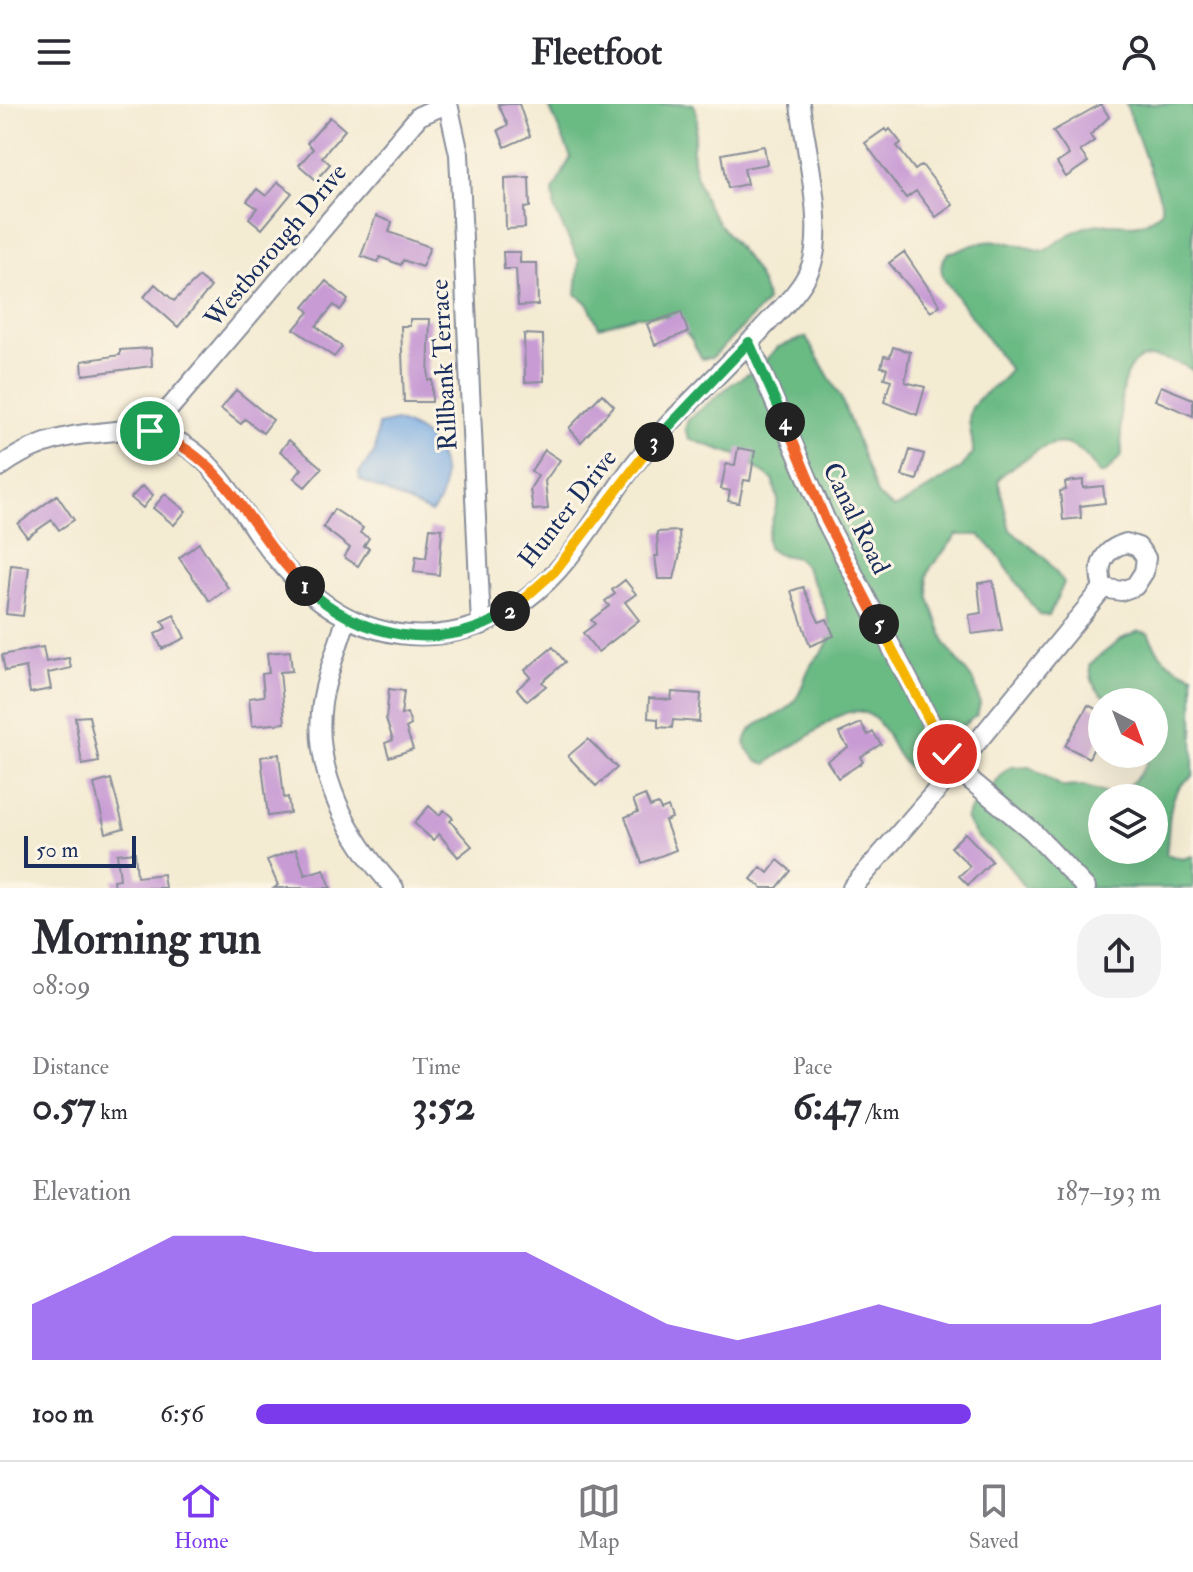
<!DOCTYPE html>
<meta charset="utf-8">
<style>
:root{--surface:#fff;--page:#f2f2f3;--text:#2b2b33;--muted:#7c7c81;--line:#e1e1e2;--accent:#7c3aed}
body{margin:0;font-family:"IM FELL Double Pica",serif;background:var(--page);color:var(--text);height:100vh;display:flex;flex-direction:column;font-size:30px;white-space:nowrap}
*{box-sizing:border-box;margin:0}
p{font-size:26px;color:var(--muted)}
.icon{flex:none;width:44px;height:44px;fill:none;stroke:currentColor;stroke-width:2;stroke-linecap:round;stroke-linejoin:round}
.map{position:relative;height:784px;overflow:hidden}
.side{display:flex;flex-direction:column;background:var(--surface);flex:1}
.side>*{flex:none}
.needle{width:52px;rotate:138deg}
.fabs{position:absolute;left:1088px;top:584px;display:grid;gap:16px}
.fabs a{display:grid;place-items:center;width:80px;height:80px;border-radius:50%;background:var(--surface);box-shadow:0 8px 32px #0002;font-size:40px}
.scale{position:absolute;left:24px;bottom:20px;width:112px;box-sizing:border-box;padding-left:8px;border:4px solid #1b2f5e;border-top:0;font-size:22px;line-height:28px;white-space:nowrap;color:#1b2f5e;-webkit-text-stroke:6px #fcf5e5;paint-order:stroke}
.pin{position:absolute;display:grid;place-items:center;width:68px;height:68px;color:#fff;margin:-34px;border:4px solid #fff;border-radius:50%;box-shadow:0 2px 8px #0007}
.km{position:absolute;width:40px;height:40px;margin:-20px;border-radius:50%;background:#222;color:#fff;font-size:22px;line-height:40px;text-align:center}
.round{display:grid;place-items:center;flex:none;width:84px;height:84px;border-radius:32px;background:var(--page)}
.headline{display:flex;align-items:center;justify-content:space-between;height:136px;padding:0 32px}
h1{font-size:44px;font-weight:700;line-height:60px}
.figures{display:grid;grid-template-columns:repeat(3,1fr);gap:12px;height:136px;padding:8px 32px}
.figures div{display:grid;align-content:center}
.figures b{font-size:40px;font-weight:700}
.figures small{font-size:22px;font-weight:400}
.figures p{font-size:22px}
.chart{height:224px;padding:16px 32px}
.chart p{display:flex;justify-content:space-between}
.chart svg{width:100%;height:144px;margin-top:8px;fill:var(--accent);opacity:.7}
ul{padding:0 32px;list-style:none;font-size:26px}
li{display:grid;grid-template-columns:128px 96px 1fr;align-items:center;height:60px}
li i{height:20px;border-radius:10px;background:var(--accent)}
header{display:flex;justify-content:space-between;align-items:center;height:104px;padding:0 32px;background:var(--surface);font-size:36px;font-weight:700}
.tab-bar{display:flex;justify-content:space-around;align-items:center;height:112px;border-top:2px solid var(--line);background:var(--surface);font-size:22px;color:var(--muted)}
.tab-bar a{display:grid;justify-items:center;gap:4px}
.tab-bar .current{color:var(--accent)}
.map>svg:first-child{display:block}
.forest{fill:#6aba84;stroke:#427471;stroke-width:2;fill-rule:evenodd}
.water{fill:#75a9e2;stroke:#486ca0;stroke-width:2}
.building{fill:#c89bd4}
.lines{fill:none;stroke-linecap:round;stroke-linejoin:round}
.minor-casing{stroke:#888d98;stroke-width:22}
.minor{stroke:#fff;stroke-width:18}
.split-1-casing{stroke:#fff;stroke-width:16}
.split-2-casing{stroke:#fff;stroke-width:16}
.split-3-casing{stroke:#fff;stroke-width:16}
.split-4-casing{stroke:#fff;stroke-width:16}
.split-5-casing{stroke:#fff;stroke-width:16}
.split-6-casing{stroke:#fff;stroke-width:16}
.split-1{stroke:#f0652b;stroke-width:10}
.split-2{stroke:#22a559;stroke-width:10}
.split-3{stroke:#f5b400;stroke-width:10}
.split-4{stroke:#22a559;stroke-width:10}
.split-5{stroke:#f0652b;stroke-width:10}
.split-6{stroke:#f5b400;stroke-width:10}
.labels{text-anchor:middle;stroke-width:6;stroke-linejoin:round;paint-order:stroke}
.street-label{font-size:26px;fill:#1b2f5e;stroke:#fcf5e5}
</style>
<header><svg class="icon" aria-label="menu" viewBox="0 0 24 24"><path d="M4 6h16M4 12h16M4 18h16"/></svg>Fleetfoot<svg class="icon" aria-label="person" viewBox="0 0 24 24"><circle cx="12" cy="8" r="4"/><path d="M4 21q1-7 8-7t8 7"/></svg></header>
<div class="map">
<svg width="1193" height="784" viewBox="0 0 1193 784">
<rect width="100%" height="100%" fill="#fcf5e5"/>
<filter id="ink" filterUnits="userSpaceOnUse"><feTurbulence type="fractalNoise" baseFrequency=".0125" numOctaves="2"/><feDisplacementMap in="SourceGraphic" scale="16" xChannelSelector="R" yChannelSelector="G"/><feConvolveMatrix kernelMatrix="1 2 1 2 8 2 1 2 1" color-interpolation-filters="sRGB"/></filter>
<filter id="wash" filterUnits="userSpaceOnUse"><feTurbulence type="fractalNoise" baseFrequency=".006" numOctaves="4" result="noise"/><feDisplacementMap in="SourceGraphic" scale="32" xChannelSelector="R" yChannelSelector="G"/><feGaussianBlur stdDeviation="1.8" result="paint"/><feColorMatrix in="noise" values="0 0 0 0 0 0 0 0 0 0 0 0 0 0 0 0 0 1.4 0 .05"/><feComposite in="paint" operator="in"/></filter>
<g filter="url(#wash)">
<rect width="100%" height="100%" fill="#f4ebd3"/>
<path class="forest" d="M548 0H693C704 18 690 35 693 55 694 66 699 80 703 91 718 131 759 154 767 198L713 253 702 255 690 233 667 212H635L599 223 588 200 576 190 579 156 555 107 553 87 571 53Z
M1126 0H1193V267C1186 260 1174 258 1164 255 1110 239 1121 321 1122 351L1105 370H1099C1080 338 1059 329 1028 353 1017 361 1007 364 998 376L1010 426 1045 454 1064 479 1049 512 1039 511C1018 484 1005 455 979 431H957L931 463 927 472 929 494 946 541 975 579 980 600 977 611 953 629 920 670C897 660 895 642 882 623 857 588 828 620 803 636 790 644 779 649 767 660L757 657 745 641C747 616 772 618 788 604 803 591 802 576 811 561 815 554 823 549 826 542 838 516 815 484 804 461L797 454 777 450 768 444 767 434 778 396 773 376 739 352 689 335 685 325 688 316 733 279 758 264 778 243 806 233 841 294 878 392 894 404 903 400 961 364 973 349C974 336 967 322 970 309 974 291 1001 282 1010 266L944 175C939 163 941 157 949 148 961 148 968 141 980 139 1004 134 1020 143 1044 147 1057 139 1073 126 1088 122 1115 114 1136 132 1161 107V97Z
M1139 527 1148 529C1159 553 1168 561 1193 571V672C1164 687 1171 721 1166 750L1182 755 1193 752V784H1025L1007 759 976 732 966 714 970 705 985 693 1003 669 1011 663H1030L1063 683 1083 682 1112 691C1156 670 1154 639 1154 598 1122 598 1090 601 1090 560L1121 535ZM1102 694H1154V746H1102Z"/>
<path class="water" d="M396 317C408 323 422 326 430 337 447 356 449 391 431 409L360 376 359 369 375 348 378 321Z"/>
<g id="blocks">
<path class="building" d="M498 0H519L530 32 505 43 498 26 508 21Z
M1101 0 1109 13 1090 31 1094 37 1080 47 1088 58 1066 73 1057 59 1069 51 1053 27Z
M330 13 345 26 322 53 330 60 316 76 299 61 313 45 307 39Z
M885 25 887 28 890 25 901 39 897 42 915 66 922 61 953 101 936 113 916 87 906 94 865 39Z
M764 42 767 60 744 64 747 80 728 84 722 50Z
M529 73 530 103 524 104 525 124 506 125 505 74Z
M278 78 292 89 262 125 249 114 257 104 247 97 257 85 266 92Z
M376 112 392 118 389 128 430 143 422 163 403 156 401 161 380 153 378 158 361 152Z
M503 148H520V159H537L538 201 518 202 516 165H504Z
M904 148 940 201 931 208 889 159Z
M199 173 211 183 178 223 144 193 155 180 174 197Z
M326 177 348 196 340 206 334 201 316 222 342 243 334 253 294 225 309 208 304 203Z
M681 208 688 228 655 241 647 220Z
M410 215H430L428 276H432V298H404L401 222H410Z
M524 230 543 231 544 277 525 278Z
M893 243 910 248 905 278 925 283 917 311 884 298 891 276 884 274 887 264 881 263 884 252 890 253Z
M151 244 152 262 83 271 82 257 120 251V246Z
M1161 282 1193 295V312L1155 296Z
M236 286 273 316 263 329 245 315 241 320 221 305Z
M602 290 614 302 581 338 569 324Z
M289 336 322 364 305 383 294 374 302 365 280 347Z
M738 344 755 347 750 377 744 376 739 399 728 397 730 387 721 385 726 360 735 361Z
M545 346 560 356 545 377 548 405 533 406 530 385 538 372 531 367Z
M910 346 924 350 917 376 902 372Z
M1083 376V384L1103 382 1105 399 1080 402 1081 414 1063 416 1060 387 1066 386 1065 378Z
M142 382 153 391 143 404 131 394Z
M165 390 186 407 174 421 153 404Z
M57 391 74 416 59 426 52 416 27 433 18 420Z
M334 405 363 424 360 429 369 434 364 442 369 444 358 462 344 453 350 444 323 423Z
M430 424 442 425 439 471 414 468 416 452 426 454Z
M679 427 680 450 674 475H658L655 452H658L657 428Z
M199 439 228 484 210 497 179 454Z
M11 461 29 463 23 512 6 510Z
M625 476 636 490 625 498 639 516 598 548 583 529 595 520 591 516 609 502 605 497 615 490 612 486Z
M993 477 1002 526 972 530 969 511 981 509 978 479Z
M803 483 819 518 827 515 834 532 810 542 791 487Z
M174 511 185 534 162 545 155 530 166 524 162 517Z
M43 543 46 558 69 554 71 564 48 569 51 585 30 589 26 563 5 567 2 551Z
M553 543 565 558 542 578 546 582 527 597 517 585 531 573 525 566Z
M290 547 292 567 280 568 285 619 252 622 249 594 264 592 262 570 269 569 267 549Z
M389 585 404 587 401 611 407 609 411 621 406 624 413 645 389 653 385 639 393 636 386 615Z
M672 588 701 590 699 618 673 616 672 624 658 623V615L648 614 649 594 671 596Z
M1088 601 1102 608V627L1089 654 1065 642Z
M89 612 99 658 82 661 75 613Z
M861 619 868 631 873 628 881 640 860 653 863 658 838 674 827 657 848 643 839 629Z
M588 635 617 664 596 682 568 652Z
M279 650 284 694 288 693 290 709 268 712 261 653Z
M111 675 124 724 106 729 94 680Z
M645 691 650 703 658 700 661 706 668 703 672 714 665 717 676 746 642 759 625 713 638 708 633 696Z
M429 702 439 711 444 706 453 714 450 717 472 742 458 753 439 730 433 736 414 719Z
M965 729 992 757 968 781 959 772 970 762 951 743Z
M296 745 305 771 324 765 331 784H274L278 781 267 756Z
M135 748 137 773 163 770 165 784H114L113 776 120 775 117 750Z
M778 756 791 767 777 784H762L751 775 761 763 768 769Z"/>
</g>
</g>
<g filter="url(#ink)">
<use href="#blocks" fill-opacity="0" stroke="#888d98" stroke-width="2"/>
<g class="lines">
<g class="minor-casing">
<path id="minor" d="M448 0 459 50 481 521
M749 238 826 417 947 650 956 664 1032 727 1086 784
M150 327 419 12 446 0
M0 363C28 342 63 331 97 329 114 327 136 324 153 328 209 342 230 390 260 433 297 484 344 526 409 531 452 534 490 521 525 496 571 463 599 407 633 362 671 313 718 273 760 227 777 208 800 189 810 165 827 125 805 44 800 0
M1126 439 1138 443 1146 454 1144 468 1135 482 1121 487 1103 484C1096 461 1103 446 1126 439Z
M346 516C338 543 326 571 322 599 312 668 349 735 394 784
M852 784 956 664 1103 484"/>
</g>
<use href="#minor" class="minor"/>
</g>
</g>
<g class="lines" filter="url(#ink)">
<g class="split-1-casing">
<path id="split-1" d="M150 327C230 355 248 427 305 482"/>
</g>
<g class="split-2-casing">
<path id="split-2" d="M305 482C359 535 443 551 510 507"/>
</g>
<g class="split-3-casing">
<path id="split-3" d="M510 507 555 467 654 338"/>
</g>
<g class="split-4-casing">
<path id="split-4" d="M654 338 749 238 785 318"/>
</g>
<g class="split-5-casing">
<path id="split-5" d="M785 318 826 417 879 520"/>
</g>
<g class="split-6-casing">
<path id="split-6" d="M879 520 947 650"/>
</g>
<use href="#split-1" class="split-1"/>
<use href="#split-2" class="split-2"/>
<use href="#split-3" class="split-3"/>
<use href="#split-4" class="split-4"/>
<use href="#split-5" class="split-5"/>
<use href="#split-6" class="split-6"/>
</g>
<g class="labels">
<g class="street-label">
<text transform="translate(275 141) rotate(-50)" y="9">Westborough Drive</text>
<text transform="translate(443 261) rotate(-93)" y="9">Rillbank Terrace</text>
<text transform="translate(567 404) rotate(-52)" y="9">Hunter Drive</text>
<text transform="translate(857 414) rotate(64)" y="9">Canal Road</text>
</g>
</g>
</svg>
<div class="fabs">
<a><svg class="needle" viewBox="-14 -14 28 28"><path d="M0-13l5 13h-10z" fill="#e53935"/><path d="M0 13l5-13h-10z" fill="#7c7c81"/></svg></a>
<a><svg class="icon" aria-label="layers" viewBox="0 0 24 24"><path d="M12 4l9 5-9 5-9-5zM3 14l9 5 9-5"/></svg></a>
</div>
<div class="scale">50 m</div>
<div class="pin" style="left:150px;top:327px;background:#1e9e55"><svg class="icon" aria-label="arrive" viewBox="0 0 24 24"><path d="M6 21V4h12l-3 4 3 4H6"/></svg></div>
<div class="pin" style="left:947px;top:650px;background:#d93025"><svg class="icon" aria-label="check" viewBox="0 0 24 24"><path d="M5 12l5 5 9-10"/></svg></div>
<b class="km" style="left:305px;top:482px">1</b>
<b class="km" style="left:510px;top:507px">2</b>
<b class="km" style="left:654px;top:338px">3</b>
<b class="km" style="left:785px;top:318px">4</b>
<b class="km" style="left:879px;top:520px">5</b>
</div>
<section class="side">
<div class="headline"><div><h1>Morning run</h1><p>08:09</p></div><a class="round"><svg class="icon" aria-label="share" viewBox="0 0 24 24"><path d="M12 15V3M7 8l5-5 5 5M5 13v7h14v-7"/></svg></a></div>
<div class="figures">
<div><p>Distance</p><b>0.57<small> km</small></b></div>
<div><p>Time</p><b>3:52</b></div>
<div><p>Pace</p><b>6:47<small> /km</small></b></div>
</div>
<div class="chart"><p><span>Elevation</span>187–193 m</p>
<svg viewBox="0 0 160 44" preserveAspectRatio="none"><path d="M0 44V27L10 17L20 6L30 6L40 11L50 11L60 11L70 11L80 22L90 33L100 38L110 33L120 27L130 33L140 33L150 33L160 27V44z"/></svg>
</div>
<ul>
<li><b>100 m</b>6:56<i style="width:79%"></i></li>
</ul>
</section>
<nav class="tab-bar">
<a class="current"><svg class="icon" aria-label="home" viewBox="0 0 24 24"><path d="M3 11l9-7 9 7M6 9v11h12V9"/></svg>Home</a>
<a><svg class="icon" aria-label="map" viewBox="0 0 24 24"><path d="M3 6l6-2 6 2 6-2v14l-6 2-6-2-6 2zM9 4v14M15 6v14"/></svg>Map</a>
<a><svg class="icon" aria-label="saved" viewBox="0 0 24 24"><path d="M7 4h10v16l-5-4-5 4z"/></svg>Saved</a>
</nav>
